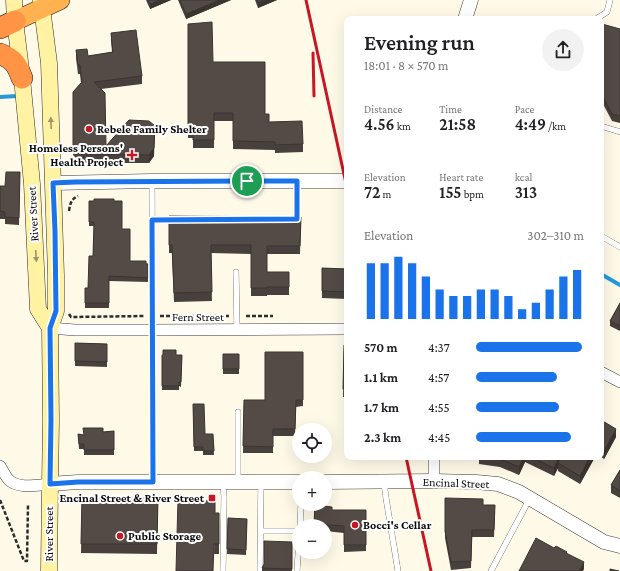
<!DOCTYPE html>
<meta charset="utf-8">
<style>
:root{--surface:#fff;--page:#f2f2f2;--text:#202124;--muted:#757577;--accent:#1a73e8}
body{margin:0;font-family:"Crimson Pro",serif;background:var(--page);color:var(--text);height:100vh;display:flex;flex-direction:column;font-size:15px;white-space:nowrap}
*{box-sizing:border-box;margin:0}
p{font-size:13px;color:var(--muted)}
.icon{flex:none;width:22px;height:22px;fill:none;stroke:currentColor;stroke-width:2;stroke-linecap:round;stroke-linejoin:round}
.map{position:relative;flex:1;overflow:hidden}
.panel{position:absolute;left:344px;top:16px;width:260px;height:444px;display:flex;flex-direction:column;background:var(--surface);border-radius:8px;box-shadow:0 4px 16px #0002}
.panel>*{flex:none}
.controls{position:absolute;left:292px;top:423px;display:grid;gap:8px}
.controls a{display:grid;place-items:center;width:40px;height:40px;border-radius:50%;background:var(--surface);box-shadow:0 4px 16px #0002;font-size:20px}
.pin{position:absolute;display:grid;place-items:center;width:34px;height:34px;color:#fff;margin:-17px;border:2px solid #fff;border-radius:50%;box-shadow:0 1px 4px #0007}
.round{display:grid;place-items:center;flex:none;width:42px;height:42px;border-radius:21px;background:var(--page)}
.summary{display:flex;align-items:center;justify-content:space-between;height:68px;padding:0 20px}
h1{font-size:22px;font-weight:600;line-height:30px}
.figures{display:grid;grid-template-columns:repeat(3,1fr);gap:6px;height:68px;padding:4px 20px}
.figures div{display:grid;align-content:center}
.figures b{font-size:17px;font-weight:600}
.figures small{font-size:11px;font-weight:400}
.figures p{font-size:11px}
.chart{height:112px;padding:8px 20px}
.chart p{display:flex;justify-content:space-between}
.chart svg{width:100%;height:72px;margin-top:4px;stroke:var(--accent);stroke-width:6}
ul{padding:0 20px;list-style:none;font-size:13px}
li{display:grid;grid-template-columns:64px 48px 1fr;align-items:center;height:30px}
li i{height:10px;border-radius:5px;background:var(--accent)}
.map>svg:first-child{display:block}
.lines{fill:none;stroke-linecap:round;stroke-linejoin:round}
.stream{stroke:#2699db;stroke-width:4}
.service-casing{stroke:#3d3d3d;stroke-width:6}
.minor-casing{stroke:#3d3d3d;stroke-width:12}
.tertiary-casing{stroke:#3d3d3d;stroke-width:15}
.secondary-casing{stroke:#2c2c2c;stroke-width:17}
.trunk-casing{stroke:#1b1b1b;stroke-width:20}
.motorway-casing{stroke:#1b1b1b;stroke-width:22}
.path{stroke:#2c2c2c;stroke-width:2.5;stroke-dasharray:4 2;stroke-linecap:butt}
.service{stroke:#fff;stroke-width:5.5}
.minor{stroke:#fff;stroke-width:11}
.tertiary{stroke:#fff;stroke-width:14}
.secondary{stroke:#fff2a3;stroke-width:16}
.trunk{stroke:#ffb24f;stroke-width:19}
.motorway{stroke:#ff9446;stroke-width:21}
.rail{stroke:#c71624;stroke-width:3}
.wall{fill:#48403c}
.shaded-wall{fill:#3b3431}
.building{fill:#544b46;stroke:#3b3431}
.oneway{fill:#9d9566}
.route-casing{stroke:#fff;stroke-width:8}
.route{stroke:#1a73e8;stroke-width:5}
.poi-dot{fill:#c71624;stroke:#fff;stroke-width:1.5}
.labels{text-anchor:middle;stroke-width:4;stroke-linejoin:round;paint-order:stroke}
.poi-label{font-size:12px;font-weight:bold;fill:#0a0a0a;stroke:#fff;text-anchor:start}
.street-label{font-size:12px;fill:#0a0a0a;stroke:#fff}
</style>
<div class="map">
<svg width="620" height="571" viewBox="0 0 620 571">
<rect width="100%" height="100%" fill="#fffae8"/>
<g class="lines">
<path class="stream" d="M0 97 17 96
M601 274 620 285"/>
<g class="service-casing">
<path id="service" d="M596 19 607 12 610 0
M601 126 620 132
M152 181 153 482
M293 219H297V182
M152 220H176
M601 236 620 247
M236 272 237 330
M238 481V412
M384 482 386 498 398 571
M300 526 301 504
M261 531H299
M223 571 224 497 223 482
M260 571 261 482
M297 571 299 540
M491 571 530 498"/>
</g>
<g class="minor-casing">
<path id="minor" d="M50 328 75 330H153L347 329
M601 372 620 382
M0 466C3 471 5 476 9 480 18 489 37 485 50 484
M434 481V457"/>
</g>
<g class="tertiary-casing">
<path id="tertiary" d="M465 19 471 0
M53 183 152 181H347
M325 482 434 481 476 482 498 484 519 492 604 542 620 546
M50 484 78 482H299"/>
</g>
<g class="secondary-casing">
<path id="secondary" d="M14 0 15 21 22 78 32 184 38 309 50 328
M41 0 49 63 56 275V311L50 328 51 420 50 484 49 571"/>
</g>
<g class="trunk-casing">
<path id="trunk" d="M15 21 60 0"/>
</g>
<g class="motorway-casing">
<path id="motorway" d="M0 28 15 21
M0 54C14 59 17 65 22 78"/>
</g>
<path class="path" d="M69 211C70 204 71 199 78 196
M69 314 71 317 145 316
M160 316H229
M246 316H273
M0 500 24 561H27L28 505"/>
<use href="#service" class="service"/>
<use href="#minor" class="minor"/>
<use href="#tertiary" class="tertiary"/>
<use href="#secondary" class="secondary"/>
<use href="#trunk" class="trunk"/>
<use href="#motorway" class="motorway"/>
<path class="rail" d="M306 0 347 188
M313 53 314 96
M406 457 431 571"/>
</g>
<path class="wall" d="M146 0H171L150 9Z
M178 0H231L186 19Z
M255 0H277L258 8Z
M188 24 213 62 265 114 269 122 303 144V152L275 153V150L233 149V121H214V148H193V138H188Z
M601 25 620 29V123L612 121 601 100Z
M111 33 142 76V84L101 89 106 146 129 120 154 156 149 163H81L73 155V92L81 83 80 74H78L76 58V50L88 56 112 52 111 41Z
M20 172 19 225 5 224V219H0V186H5Z
M89 201H114L122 229 130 261 148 264V282L109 281V308H85V288H88L93 256 94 226H89Z
M169 216 301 217 300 254H267V272H289V295H267V296H251V254L211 253 212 301 174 302 172 253H169Z
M322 268 347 269V299L322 298Z
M620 303V331L610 326V321Z
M75 343 107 344V367L75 366Z
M344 345H347V397H343Z
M303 352V406L296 407 295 436H273V453H243L244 400H265Z
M223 354H239V374H223Z
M162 355H182L181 387 179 386V390H162Z
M193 404 205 434H213L214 455H203V451H194Z
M601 420 616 437 604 459 601 457Z
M114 431V455H84V449H79L78 434 84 435 103 432Z
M479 457H559V460L561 457H595L580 484 558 471V468L554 476 525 462 519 475 500 467 479 464Z
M620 470V498L611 493V485Z
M82 497 158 498 157 554 81 553Z
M445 498 483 505 495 512 494 537H472L471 568 451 570 445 538Z
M315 505 332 510H366V551L344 552V533L325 531V526H314Z
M215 513H219V554H214Z
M228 518 247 519 246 555 227 554Z
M292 542V571H262V568L264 564Z"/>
<path class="shaded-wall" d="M160 0H171L150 9V4Z
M220 0H231L186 19V14Z
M265 0H277L258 8V3Z
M155 126 154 156 149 163V155Z
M616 429V437L604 459V451Z
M524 457H525V462L519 475V467Z
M559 457V464L558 463V468L554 476V468Z
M590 457H595L580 484V476Z
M584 562V569L583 571H579Z"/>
<path class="building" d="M148 0H160L150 4Z
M180 0H220L186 14Z
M257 0H265L258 3Z
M212 22 213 62H265V114H269V122L302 121 303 144 275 145V142L233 141V113H214V140H193V130H188V24Z
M602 24 620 29V116L612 114 601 93Z
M136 30 142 76 94 82 105 93 106 146 129 120 149 121 155 126 154 148 149 155 81 154 73 146V92L82 82 80 65H78L76 50 87 49 88 56 113 52 111 33Z
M6 172H20L19 218 5 217V212L0 211V186H5Z
M94 199H114V201H122V229H130V261H146V264H148V278L109 276V303H85V288H88L89 256H93L94 222H89V201H94Z
M169 216 301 217 300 246H267V272H289V287H267V288H251V245H211L212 292 174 293 172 245H169Z
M322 268 347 269V292L322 291Z
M620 303V326L610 321Z
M75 343 107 344V362L75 361Z
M344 345H347V389H343Z
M163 350H176V355H182L181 382H179V386H162V355H163Z
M265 352H303V400H296L295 429H273V447L243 446 244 400H265Z
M223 354H239V369H223Z
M193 404H204L205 434H213L214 451H203V447H194Z
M601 420 616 429 604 451 601 449Z
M83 428H103V432L114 431V450H84V444H79L78 434 84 435Z
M485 457H524L519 467 500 459Z
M531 457H559L554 468Z
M561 457H590L580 476 558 463Z
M620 470V491L611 485Z
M82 497 158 498 157 544H81Z
M445 498 483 499V505H495L494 530H472L471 561 451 562 445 531Z
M178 500 215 501V513H219V544H214L213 571H176Z
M315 505 332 507V510H366V545H344V526L314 524Z
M228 518 247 519 246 550 227 549Z
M536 538 554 548 556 546 567 552 566 553 584 562 579 571H519Z
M264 541 292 542V569L262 568 264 564Z
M610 569 619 571H610Z"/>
<defs><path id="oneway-solid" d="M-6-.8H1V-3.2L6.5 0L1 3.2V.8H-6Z"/></defs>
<g class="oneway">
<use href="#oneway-solid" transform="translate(51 123) rotate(-92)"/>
<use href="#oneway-solid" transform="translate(36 256) rotate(87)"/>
</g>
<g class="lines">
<g class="route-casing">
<path id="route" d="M247 181H297V219L152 220 153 482H78L50 484 51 420 50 328 56 311 55 231 53 183 75 182Z"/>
</g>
<use href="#route" class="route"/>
</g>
<g class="poi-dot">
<circle cx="89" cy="129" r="4"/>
<path d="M130 149h4v4h4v4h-4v4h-4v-4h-4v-4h4z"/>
<rect x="208" y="494" width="8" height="8" rx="2"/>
<circle cx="355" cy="525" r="4"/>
<circle cx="120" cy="536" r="4"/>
</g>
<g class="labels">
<g class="poi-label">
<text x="97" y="133">Rebele Family Shelter</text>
<text x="123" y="152" text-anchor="end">Homeless Persons'<tspan x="123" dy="14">Health Project</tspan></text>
<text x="204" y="502" text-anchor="end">Encinal Street &amp; River Street</text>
<text x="363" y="529">Bocci's Cellar</text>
<text x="128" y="540">Public Storage</text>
</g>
<g class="street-label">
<text transform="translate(33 214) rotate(-93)" y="4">River Street</text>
<text x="198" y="321">Fern Street</text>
<text transform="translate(456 483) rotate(2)" y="4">Encinal Street</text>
<text transform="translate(49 534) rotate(-90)" y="4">River Street</text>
</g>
</g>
</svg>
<div class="controls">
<a><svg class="icon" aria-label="locate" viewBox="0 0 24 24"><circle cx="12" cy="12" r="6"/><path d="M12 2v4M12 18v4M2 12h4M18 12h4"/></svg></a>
<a>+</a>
<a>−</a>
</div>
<div class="pin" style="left:247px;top:181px;background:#1e9e55"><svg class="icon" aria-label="arrive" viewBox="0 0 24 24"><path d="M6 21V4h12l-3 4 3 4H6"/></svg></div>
<section class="panel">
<div class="summary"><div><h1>Evening run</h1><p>18:01 · 8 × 570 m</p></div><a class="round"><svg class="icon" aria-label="share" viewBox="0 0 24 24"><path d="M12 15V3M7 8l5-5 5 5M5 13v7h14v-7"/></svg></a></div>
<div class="figures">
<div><p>Distance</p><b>4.56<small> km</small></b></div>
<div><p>Time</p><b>21:58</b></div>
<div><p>Pace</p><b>4:49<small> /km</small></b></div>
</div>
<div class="figures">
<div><p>Elevation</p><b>72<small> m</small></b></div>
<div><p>Heart rate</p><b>155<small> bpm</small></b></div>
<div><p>kcal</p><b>313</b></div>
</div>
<div class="chart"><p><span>Elevation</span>302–310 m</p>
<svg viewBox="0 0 160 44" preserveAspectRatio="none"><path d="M5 44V10M15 44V10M25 44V6M35 44V10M45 44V18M55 44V26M65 44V30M75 44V30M85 44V26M95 44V26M105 44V30M115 44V38M125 44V34M135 44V26M145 44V18M155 44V14"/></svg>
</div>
<ul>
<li><b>570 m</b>4:37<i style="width:98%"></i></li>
<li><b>1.1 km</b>4:57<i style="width:75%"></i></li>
<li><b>1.7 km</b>4:55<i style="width:77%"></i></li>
<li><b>2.3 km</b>4:45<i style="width:88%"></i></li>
</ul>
</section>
</div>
